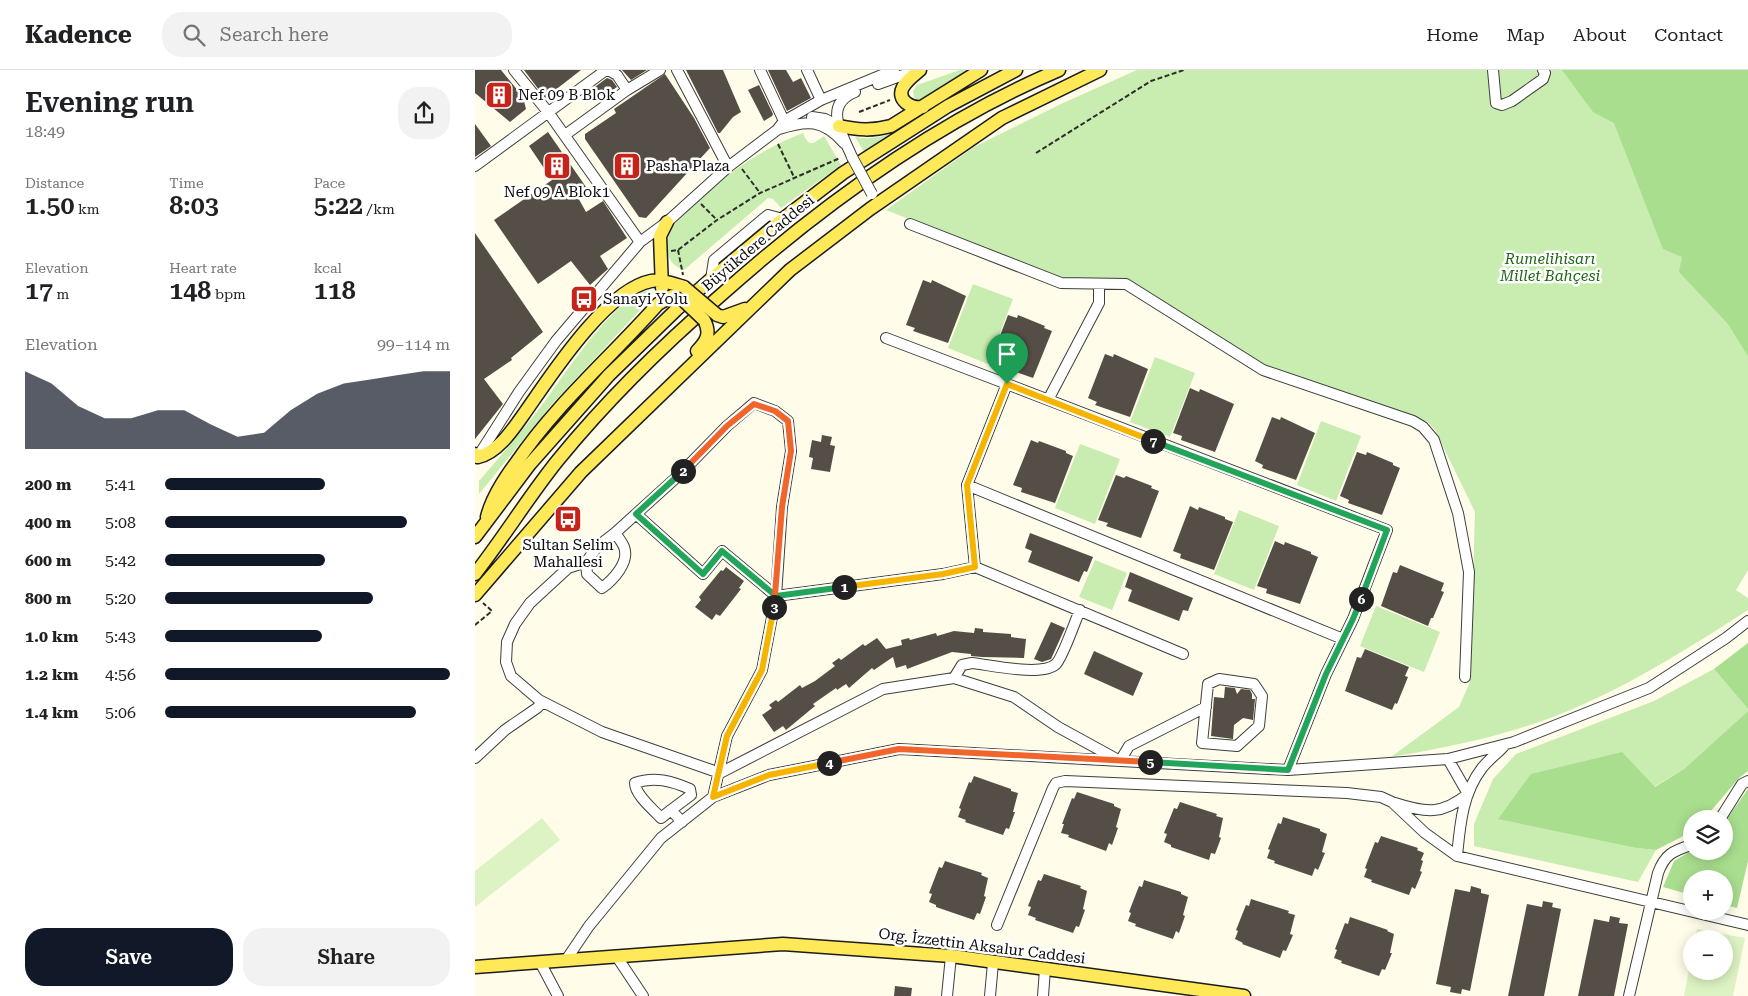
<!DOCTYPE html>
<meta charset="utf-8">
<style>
:root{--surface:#fff;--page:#f2f2f2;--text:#202124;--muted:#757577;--line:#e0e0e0;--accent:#111827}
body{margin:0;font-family:"Roboto Serif",serif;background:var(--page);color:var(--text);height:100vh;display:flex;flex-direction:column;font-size:19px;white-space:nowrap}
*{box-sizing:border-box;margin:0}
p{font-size:16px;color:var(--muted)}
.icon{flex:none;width:28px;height:28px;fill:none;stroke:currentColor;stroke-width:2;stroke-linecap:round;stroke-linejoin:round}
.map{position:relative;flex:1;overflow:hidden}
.panel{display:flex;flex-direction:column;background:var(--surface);width:475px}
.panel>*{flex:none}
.tools{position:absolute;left:1208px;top:740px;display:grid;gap:10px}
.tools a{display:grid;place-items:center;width:50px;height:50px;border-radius:50%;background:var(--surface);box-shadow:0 2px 12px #0003;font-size:25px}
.pin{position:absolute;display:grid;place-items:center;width:42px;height:42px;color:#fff;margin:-51px -21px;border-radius:50% 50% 50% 0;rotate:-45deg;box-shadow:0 0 5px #0007}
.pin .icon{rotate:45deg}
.km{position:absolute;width:25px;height:25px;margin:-12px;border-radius:50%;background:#222;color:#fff;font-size:14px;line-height:25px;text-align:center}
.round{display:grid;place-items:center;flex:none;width:52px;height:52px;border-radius:20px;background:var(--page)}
.overview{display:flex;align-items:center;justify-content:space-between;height:85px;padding:0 25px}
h1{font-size:28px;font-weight:600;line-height:38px}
.stats{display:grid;grid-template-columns:repeat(3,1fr);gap:8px;height:85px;padding:5px 25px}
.stats div{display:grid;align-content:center}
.stats b{font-size:25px;font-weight:600}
.stats small{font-size:14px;font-weight:400}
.stats p{font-size:14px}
.chart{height:140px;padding:10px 25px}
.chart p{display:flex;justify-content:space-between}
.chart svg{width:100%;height:90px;margin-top:5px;fill:var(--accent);opacity:.7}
.primary-button{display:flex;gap:10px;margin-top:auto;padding:10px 25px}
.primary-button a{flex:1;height:58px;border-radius:20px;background:var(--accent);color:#fff;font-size:20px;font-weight:600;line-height:58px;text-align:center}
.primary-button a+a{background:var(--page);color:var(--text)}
ul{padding:0 25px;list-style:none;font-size:16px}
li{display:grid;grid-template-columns:80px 60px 1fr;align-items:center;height:38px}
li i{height:12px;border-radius:6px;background:var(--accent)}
header{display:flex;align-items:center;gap:30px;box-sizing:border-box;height:70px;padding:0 25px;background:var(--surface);border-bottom:1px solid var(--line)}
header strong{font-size:24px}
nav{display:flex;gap:28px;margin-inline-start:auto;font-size:18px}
.search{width:350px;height:45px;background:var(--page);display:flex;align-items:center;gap:12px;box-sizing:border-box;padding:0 18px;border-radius:20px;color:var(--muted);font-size:19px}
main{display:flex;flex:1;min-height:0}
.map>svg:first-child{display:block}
.green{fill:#c9ecb0}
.forest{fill:#a9de8e}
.pitch{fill:#ddf3c3}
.building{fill:#554e47}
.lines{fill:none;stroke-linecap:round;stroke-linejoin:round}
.minor-casing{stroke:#3e3e3e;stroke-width:12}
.major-casing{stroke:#1c1c1c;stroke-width:15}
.path{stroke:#2d2d2d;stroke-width:2;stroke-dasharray:5 2.5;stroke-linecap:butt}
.minor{stroke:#fff;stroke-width:10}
.major{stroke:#ffe959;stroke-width:12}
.minor-bridge-casing{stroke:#3e3e3e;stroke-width:12;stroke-linecap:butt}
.major-bridge-casing{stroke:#1c1c1c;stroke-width:15;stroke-linecap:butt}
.minor-bridge{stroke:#fff;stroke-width:10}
.major-bridge{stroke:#ffe959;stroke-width:12}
.split-1-casing{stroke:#fff;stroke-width:10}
.split-2-casing{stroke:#fff;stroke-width:10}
.split-3-casing{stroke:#fff;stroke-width:10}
.split-4-casing{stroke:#fff;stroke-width:10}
.split-5-casing{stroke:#fff;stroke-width:10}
.split-6-casing{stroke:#fff;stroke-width:10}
.split-7-casing{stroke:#fff;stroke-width:10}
.split-8-casing{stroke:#fff;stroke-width:10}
.split-1{stroke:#f5b400;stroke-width:6}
.split-2{stroke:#22a559;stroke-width:6}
.split-3{stroke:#f0652b;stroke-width:6}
.split-4{stroke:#f5b400;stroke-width:6}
.split-5{stroke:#f0652b;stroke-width:6}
.split-6{stroke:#22a559;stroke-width:6}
.split-7{stroke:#22a559;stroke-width:6}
.split-8{stroke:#f5b400;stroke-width:6}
.labels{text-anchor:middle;stroke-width:5;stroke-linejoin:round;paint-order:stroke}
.poi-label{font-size:15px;fill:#0b0b0b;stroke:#fff;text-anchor:start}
.street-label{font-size:15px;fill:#0b0b0b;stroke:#fff}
.park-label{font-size:15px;font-style:italic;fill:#1f6717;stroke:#fff}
</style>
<header>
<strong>Kadence</strong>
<div class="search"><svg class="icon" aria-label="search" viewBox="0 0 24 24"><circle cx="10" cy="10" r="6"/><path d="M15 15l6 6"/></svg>Search here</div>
<nav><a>Home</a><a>Map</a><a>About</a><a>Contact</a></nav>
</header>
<main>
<section class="panel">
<div class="overview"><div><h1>Evening run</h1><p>18:49</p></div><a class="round"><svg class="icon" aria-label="share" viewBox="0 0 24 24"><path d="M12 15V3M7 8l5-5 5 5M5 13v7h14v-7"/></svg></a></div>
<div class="stats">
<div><p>Distance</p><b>1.50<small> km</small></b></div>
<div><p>Time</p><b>8:03</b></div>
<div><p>Pace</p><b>5:22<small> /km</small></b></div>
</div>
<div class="stats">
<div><p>Elevation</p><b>17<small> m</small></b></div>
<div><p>Heart rate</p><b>148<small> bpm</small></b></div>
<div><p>kcal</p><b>118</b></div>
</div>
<div class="chart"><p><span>Elevation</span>99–114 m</p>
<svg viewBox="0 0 160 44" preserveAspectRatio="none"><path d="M0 44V6L10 12L20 23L30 29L40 29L50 25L60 25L70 32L80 38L90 36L100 25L110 17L120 12L130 10L140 8L150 6L160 6V44z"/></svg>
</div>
<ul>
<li><b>200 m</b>5:41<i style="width:56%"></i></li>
<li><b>400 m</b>5:08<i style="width:85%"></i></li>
<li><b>600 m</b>5:42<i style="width:56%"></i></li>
<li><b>800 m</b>5:20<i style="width:73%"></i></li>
<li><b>1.0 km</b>5:43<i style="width:55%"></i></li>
<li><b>1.2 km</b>4:56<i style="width:100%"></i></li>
<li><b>1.4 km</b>5:06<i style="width:88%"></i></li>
</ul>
<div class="primary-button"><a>Save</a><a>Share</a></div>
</section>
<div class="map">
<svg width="1273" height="926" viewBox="0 0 1273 926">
<rect width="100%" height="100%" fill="#fffde9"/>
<path class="green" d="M485 0H495L444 30 439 28 438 21 442 15Z
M662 0H1273V500L1261 520 1273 528V540C1220 574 1167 608 1109 634 1048 662 982 676 916 687L984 637 995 612 1000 442 960 360 953 352 785 295 651 209H588L411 140 499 77 588 33Z
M459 43 390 83 380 67C408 73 434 55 459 43Z
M328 63C334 78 338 74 349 66L366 95 306 138 298 129 293 128 209 200C200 197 194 191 192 181 191 175 192 165 195 159 199 153 206 147 211 142 244 108 284 80 328 63Z
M498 214 538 229 513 294 473 278Z
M174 220 178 222 166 239 78 333 4 424V411C23 389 42 367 61 343 84 314 137 227 174 220Z
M680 287 720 303 695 367 655 352Z
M846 351 886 366 861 431 822 415Z
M605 374 645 389 620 454 580 438Z
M764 440 804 456 779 520 739 504Z
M620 490 652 503 637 540 604 527Z
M901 536 965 562 949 602 885 576Z
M1239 599 1273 639V641L1209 699 1179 717 1162 778 1181 780 1163 812 999 776V754L1018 709 1041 684 1179 631Z"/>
<path class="forest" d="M1087 0H1273V286L1253 254 1204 202 1207 187 1188 179 1139 53 1118 42Z
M1273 573V639L1239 599Z
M1273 641V701L1264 708 1229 749H1216V762L1181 780 1162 778 1023 749 1056 704 1147 682 1180 717 1209 699Z
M1273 719V791L1262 838 1249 835V809H1216V825L1188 817 1199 791 1216 781H1249V753Z"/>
<path class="pitch" d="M67 748 85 770 0 837V801Z
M1222 859 1270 868 1258 926H1209L1216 889V901H1249V869H1220Z"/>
<path class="building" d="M0 0H26L48 27 51 39 35 52 0 23Z
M49 0H106L70 28Z
M147 0H172L156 10Z
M211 0H248L266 42 258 47 245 63H243Z
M293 0H311L318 12 326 8 336 28 312 41Z
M190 4 219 48 235 78 171 148 164 147 110 69V64L141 43 139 39Z
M132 8 137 10 142 17 120 32 113 22Z
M284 15 298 44 297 46 289 51 273 20Z
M0 54 16 76 0 87Z
M73 62 111 117 101 124 111 142 128 131 152 168 125 186 133 199 115 215 96 191 63 214 19 150 77 110 54 76Z
M0 163 68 262 36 288 37 290 9 309 28 334 0 369Z
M448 210 456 213 457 210 491 226 473 273 438 261 440 258 431 255Z
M533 245 542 248 543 245 570 256 569 258 577 261 558 308 524 296 525 293 516 289Z
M630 284 638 287 639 284 673 299 655 347 620 335 622 332 613 328Z
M715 318 724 322 725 319 759 334 740 382 706 370 707 366 698 363Z
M797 347 805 350 806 347 840 363 821 410 787 398 788 395 780 391Z
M347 365 357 367 355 375 360 376 355 402 336 399 338 388 334 387 337 370 346 372Z
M556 370 563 373 564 371 591 381V383L598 386 580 433 546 422 547 418 538 415Z
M882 382 891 385 892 382 918 393V395L925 398 907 445 873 433 874 430 865 426Z
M641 405 649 408 651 406 677 416 676 418 684 421 666 468 631 456 633 453 623 450Z
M715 436 723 440 724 437 750 447V449L758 452 739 500 705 488 706 484 698 481Z
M555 463 618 487 612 502 609 501 604 512 553 492 557 481 550 478Z
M800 471 809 475 810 472 836 482V484L843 487 825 534 791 523 792 519 782 516Z
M925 495 969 513 966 521 969 522 958 548H956L953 556 906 536 918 502 922 503Z
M251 497 269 511 264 518 266 519 245 546 241 544 237 550 220 537 226 530 224 527 246 500 248 501Z
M655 502 718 528 713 541 708 540 704 551 653 531 657 520 650 517Z
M576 552 590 558 576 589 567 592 559 589Z
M500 558 508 559V562L536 564V567L551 569 549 588 507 587 496 586V584L477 582 432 599 431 595 421 598 418 587 399 600 397 598 374 618 371 614 362 620 361 618 338 634 340 636 311 660 308 656 299 662 287 645 297 638 294 635 301 630 303 632 325 615 327 618 340 611 360 596 357 593 364 588 366 590 388 574 390 576 402 568 411 579 427 575 426 570 434 568 435 570 461 563 462 566 479 561 499 563Z
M890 579 934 597 930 606 933 607 922 634 920 633 917 640 870 621 882 587 886 588Z
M619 581 668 603 658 626 609 604Z
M750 617 760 618 762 624 766 619 775 620 777 624V629H780L778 650 768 648 759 655 758 669 736 666 739 627 749 628Z
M499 706 536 719V721L543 723 538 742H540L534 759 531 758 528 765 490 752 491 750 483 747 486 739 484 738 494 712 496 713Z
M602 722 639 734V736L646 739 641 757 643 758 637 775 634 773 631 781 593 767 594 765 586 763 589 754H587L597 728 599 729Z
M705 732 742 744 741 746 748 748 744 767 746 768 740 784 736 783 734 790 696 777V775L689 772 692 764 689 763 699 738 702 739Z
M808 747 845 759V761L852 764 847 782 850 783 843 800 840 798 837 806 799 793 800 791 792 788 795 780 793 779 803 753 806 754Z
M906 766 943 778 942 780 949 783 946 790 948 791 945 801 947 802 940 819 937 817 934 825 896 812 897 810 889 807 892 799 890 798 900 772 903 773Z
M470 791 507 803 506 805 513 808 509 826 511 827 505 844 502 843 499 850 461 837V835L454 832 457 824 454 823 464 797 467 798Z
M569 804 606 816 605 818 612 821 608 839 610 840 604 857 601 856 598 863 560 850 561 848 553 845 556 837 553 836 563 810 566 811Z
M669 810 706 822V824L713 827 708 845 710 846 704 863 701 861 698 869 660 856 661 854 653 851 656 843 654 842 664 816 667 817Z
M996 816 1006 819V823L1014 825 995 921 987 919 986 924 975 922 976 917 961 914 980 819 995 822Z
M776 829 814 841 813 843 820 845 815 864 818 865 811 881 808 880 805 888 767 874 768 873 760 869 763 861 761 860 771 835 774 836Z
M1068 831 1078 833 1077 837 1086 839 1069 926H1033L1052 834 1067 837Z
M1135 846 1145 848 1144 853 1153 854 1139 926H1103L1119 849 1134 852Z
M875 847 913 860 912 861 919 864 915 883H917L910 900 907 899 904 906 866 893 867 891 859 888 862 880 860 879 870 853 873 854Z
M420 916 437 918 436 926H419Z"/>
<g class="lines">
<g class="minor-casing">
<path id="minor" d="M39 0 73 42 165 172
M133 0 142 5 152 20
M202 0 253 97
M285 0 309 51
M332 0 346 30
M1018 0 1021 33 1027 35 1037 31 1068 9 1070 3 1068 0
M403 14 442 0
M337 47 350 49 364 56
M304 59C332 50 348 49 369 73
M90 65 152 20 185 0
M377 87C368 65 347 35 380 22
M0 96 131 0
M435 154 586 213 651 214 788 300 938 351 948 357 959 370 983 443 994 502 990 607
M236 209 239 190 293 145 308 149
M411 268 532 314
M573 330 624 233V215
M2 388 44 322 81 271 165 172 192 152 253 97 302 60 309 51 346 30 419 0
M492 415 868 569
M161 444 228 504 247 481 301 526 468 504 500 497 492 415 532 314 912 460 878 549 851 604 813 700
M111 492 112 504 127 518C138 510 155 492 149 477 147 472 143 467 140 463
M500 497 708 584
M479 608 487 595 497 593C516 595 567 607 581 594 588 587 600 551 605 540
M744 609 779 614 787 626 784 656 762 676 727 673 733 614Z
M0 688 30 660 62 638 68 632
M238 727 252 666 287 600 301 526 307 437 316 381 313 351 300 341 279 333 252 356 203 406 140 463 123 476 111 492 93 498 55 533 40 554 32 572 31 592 36 606 64 630 127 662 245 703 408 619 479 608 539 627 583 657 645 691 654 676 731 637
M920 733C951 743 967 745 993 724L973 689
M196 740 216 725 215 719C197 711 179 706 160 713 160 725 178 739 186 748L196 740 207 752
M1245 749 1267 714 1273 711
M982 786C985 756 987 724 1007 698 1013 690 1022 684 1029 676
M522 855 578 718 581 713 590 711 872 723 906 727 917 732 950 763 982 786 1273 855
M142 887 168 926
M91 890 114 856 186 768 238 727 294 705 424 679 813 700 973 689 1039 672 1174 618 1251 568 1273 551
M65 892 83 926
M472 926 476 886
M515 926 518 893
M568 926 570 899
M1154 926 1183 803C1190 784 1198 781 1216 775"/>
</g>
<g class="major-casing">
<path id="major" d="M445 0C439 5 432 10 428 17 421 30 436 39 448 37
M364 56C383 60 397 61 416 56L506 0
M187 218 185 166 192 152
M242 245 248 247 270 239
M222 281C232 271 236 263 229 250
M0 384 3 387C23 383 39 358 51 341 77 304 131 220 176 211 186 209 199 214 209 217
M12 447C17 427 29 409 41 393 81 334 135 288 183 234L197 226 208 230
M0 467 55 394 134 305 201 240 236 209 308 149 368 103 473 36 541 0
M0 504C29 467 54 426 83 390 132 330 187 276 246 225 347 135 459 53 584 0
M0 525 106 402 315 200 395 139 527 48 625 0
M0 897 308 874 476 886 769 926"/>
</g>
<path class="path" d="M384 42 415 30
M303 74 319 107
M561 83 676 11 709 0
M267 99 285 123
M226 134 242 150
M203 180 208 205
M196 181 203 180 242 150 285 123 365 88
M0 555 17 541 8 533"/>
<use href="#minor" class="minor"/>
<use href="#major" class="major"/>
<g class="minor-bridge-casing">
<path id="minor-bridge" d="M377 87 397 124"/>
</g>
<g class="major-bridge-casing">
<path id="major-bridge" d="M209 217 242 245
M208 230 229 250"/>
</g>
<use href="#minor-bridge" class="minor-bridge"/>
<use href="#major-bridge" class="major-bridge"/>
</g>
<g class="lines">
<g class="split-1-casing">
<path id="split-1" d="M369 517 468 504 500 497 492 415 532 314"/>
</g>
<g class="split-2-casing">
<path id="split-2" d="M208 401 161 444 228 504 247 481 301 526 369 517"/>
</g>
<g class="split-3-casing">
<path id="split-3" d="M208 401 252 356 279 334 300 341 313 351 316 381 307 437 299 537"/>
</g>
<g class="split-4-casing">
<path id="split-4" d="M299 537 287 600 252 666 238 727 294 705 354 693"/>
</g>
<g class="split-5-casing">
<path id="split-5" d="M354 693 424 679 675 692"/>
</g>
<g class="split-6-casing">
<path id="split-6" d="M675 692 813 700 851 604 878 549 886 529"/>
</g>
<g class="split-7-casing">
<path id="split-7" d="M678 371 912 460 886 529"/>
</g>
<g class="split-8-casing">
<path id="split-8" d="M532 314 678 371"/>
</g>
<use href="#split-1" class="split-1"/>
<use href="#split-2" class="split-2"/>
<use href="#split-3" class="split-3"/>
<use href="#split-4" class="split-4"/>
<use href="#split-5" class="split-5"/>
<use href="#split-6" class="split-6"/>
<use href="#split-7" class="split-7"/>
<use href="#split-8" class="split-8"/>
</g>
<defs>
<g id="building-square" transform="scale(1.4375)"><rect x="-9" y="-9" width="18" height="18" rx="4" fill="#c62419" stroke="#fff"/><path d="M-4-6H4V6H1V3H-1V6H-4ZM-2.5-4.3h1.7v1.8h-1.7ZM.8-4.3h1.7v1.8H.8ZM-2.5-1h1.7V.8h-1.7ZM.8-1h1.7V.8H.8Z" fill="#fff"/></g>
<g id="bus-square" transform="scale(1.4375)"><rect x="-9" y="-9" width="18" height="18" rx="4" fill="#c62419" stroke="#fff"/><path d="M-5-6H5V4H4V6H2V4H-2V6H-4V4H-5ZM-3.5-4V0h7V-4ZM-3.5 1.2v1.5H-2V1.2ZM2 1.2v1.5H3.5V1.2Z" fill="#fff"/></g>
</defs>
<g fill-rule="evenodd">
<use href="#building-square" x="24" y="25"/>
<use href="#building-square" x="82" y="96"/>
<use href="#building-square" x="152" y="96"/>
<use href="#bus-square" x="109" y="229"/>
<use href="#bus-square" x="93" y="449"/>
</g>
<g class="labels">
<g class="poi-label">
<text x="43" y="30">Nef 09 B Blok</text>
<text x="171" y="101">Pasha Plaza</text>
<text x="82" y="127" text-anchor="middle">Nef 09 A Blok1</text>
<text x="128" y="234">Sanayi Yolu</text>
<text x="93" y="480" text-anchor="middle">Sultan Selim<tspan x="93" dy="17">Mahallesi</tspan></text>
</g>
<g class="street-label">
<text transform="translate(283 173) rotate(-40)" y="5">Büyükdere Caddesi</text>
<text transform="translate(507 876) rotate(7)" y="5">Org. İzzettin Aksalur Caddesi</text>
</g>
<g class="park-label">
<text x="1075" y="194">Rumelihisarı<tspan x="1075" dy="17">Millet Bahçesi</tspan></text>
</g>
</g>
</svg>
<div class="tools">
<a><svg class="icon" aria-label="layers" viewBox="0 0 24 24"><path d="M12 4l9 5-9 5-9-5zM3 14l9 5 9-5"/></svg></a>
<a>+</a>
<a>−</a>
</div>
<div class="pin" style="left:532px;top:314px;background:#1e9e55"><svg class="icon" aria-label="arrive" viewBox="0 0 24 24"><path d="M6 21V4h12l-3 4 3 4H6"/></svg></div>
<b class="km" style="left:369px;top:517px">1</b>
<b class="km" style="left:208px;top:401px">2</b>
<b class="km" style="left:299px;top:537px">3</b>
<b class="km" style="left:354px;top:693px">4</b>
<b class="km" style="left:675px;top:692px">5</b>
<b class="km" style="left:886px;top:529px">6</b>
<b class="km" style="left:678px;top:371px">7</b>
</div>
</main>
